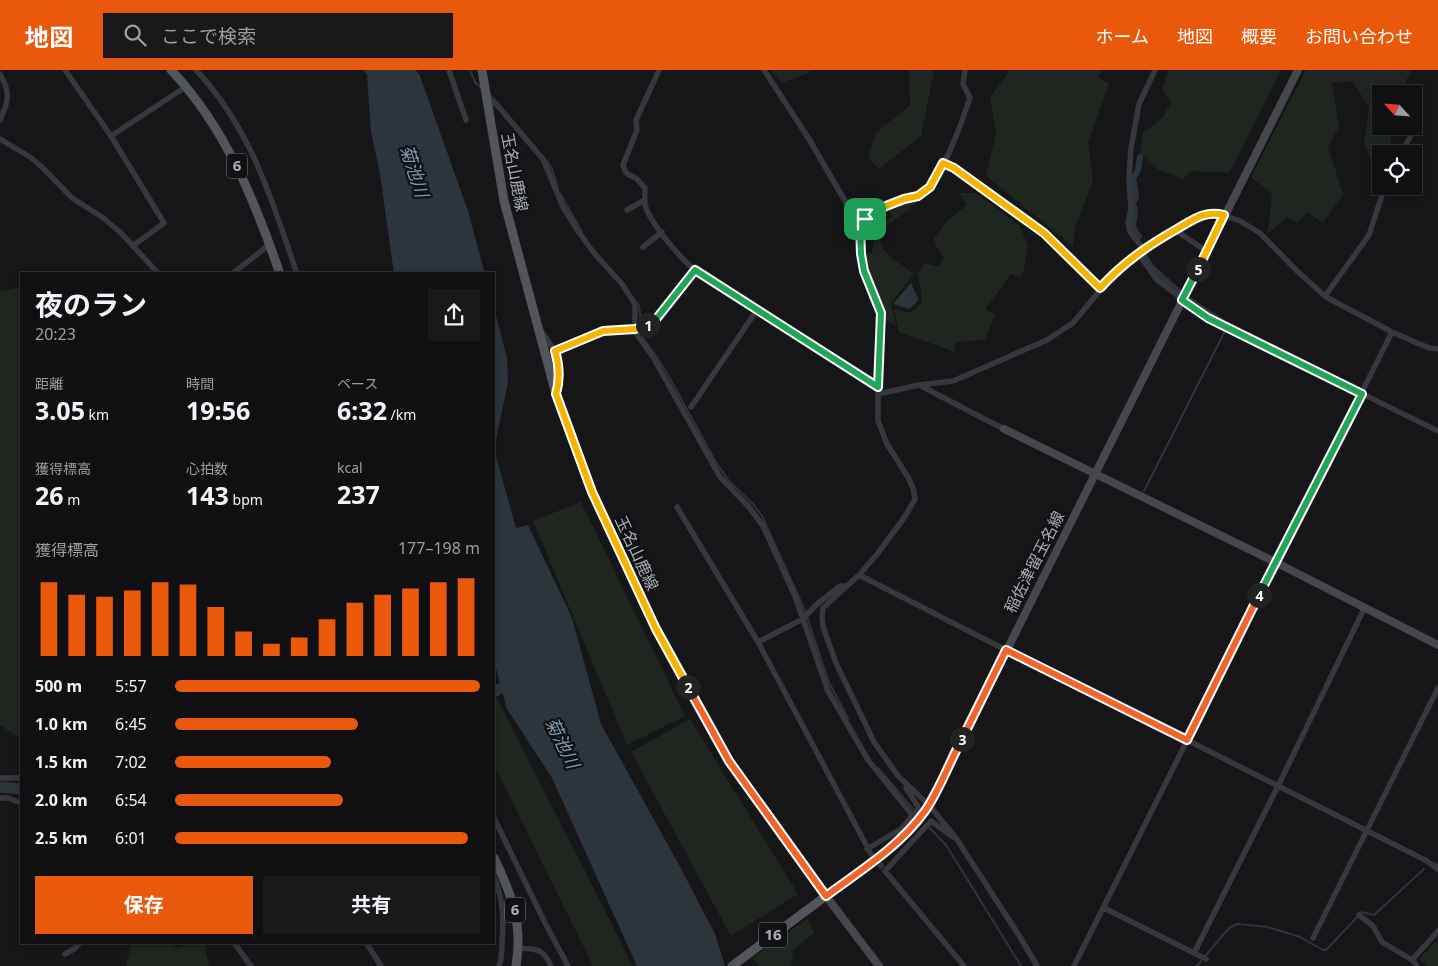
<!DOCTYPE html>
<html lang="ja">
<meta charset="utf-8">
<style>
:root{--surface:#101012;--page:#19191b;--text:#f1f3f6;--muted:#9c9d9f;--line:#303032;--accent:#ea580c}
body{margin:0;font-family:"Noto Sans","Noto Sans JP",sans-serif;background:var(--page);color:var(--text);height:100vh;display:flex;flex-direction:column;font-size:19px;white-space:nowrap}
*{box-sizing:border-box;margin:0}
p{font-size:16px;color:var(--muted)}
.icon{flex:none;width:28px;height:28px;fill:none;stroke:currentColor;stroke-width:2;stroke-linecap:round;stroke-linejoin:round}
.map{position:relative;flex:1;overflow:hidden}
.sheet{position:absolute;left:20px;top:202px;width:475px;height:672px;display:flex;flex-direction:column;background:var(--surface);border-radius:0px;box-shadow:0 2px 8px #0003,0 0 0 1px var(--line)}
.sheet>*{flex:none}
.needle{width:32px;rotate:296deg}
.fabs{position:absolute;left:1372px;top:15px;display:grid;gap:10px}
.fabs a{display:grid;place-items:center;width:50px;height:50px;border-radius:0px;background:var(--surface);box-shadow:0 2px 8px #0003,0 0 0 1px var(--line);font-size:25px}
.pin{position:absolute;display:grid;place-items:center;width:42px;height:42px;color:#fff;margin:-21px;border-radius:10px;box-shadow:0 2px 8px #0006}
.km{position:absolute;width:25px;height:25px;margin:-12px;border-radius:50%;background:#222;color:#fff;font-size:14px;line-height:25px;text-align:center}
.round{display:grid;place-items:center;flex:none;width:52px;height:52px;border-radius:0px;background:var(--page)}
.summary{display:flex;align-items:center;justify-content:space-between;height:85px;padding:0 15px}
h1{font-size:28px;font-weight:700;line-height:38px}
.metrics{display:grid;grid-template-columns:repeat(3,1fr);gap:8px;height:85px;padding:5px 15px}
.metrics div{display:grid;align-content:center}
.metrics b{font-size:25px;font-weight:700}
.metrics small{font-size:14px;font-weight:400}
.metrics p{font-size:14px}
.chart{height:140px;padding:10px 15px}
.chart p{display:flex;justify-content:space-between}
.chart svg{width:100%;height:90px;margin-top:5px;stroke:var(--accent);stroke-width:6}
.button{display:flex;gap:10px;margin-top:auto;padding:10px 15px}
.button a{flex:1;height:58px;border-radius:0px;background:var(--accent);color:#fff;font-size:20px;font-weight:700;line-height:58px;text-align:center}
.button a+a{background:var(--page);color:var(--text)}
ul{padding:0 15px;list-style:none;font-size:16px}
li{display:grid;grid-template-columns:80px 60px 1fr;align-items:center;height:38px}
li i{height:12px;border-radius:6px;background:var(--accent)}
header{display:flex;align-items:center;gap:30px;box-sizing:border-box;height:70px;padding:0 25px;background:var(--accent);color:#fff}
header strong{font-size:24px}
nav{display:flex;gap:28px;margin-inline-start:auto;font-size:18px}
.search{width:350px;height:45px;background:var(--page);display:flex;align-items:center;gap:12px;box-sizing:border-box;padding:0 18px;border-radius:0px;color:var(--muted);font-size:19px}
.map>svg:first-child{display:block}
.green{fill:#1e261f}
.water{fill:#2c353c}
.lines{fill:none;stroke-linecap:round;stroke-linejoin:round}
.stream{stroke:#2c353c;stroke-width:2}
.canal{stroke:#2c353c;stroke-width:6}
.river{stroke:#2c353c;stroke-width:11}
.street-tunnel{stroke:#333438;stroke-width:5.5;stroke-dasharray:5.5 3;stroke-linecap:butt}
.street{stroke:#37383d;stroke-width:5.5}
.secondary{stroke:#45474d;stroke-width:8}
.primary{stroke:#53555c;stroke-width:9}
.split-1-casing{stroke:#fff;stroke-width:10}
.split-2-casing{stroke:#fff;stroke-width:10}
.split-3-casing{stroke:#fff;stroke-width:10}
.split-4-casing{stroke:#fff;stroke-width:10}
.split-5-casing{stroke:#fff;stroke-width:10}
.split-6-casing{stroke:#fff;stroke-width:10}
.split-1{stroke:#22a559;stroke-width:6}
.split-2{stroke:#f5b400;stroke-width:6}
.split-3{stroke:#f0652b;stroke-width:6}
.split-4{stroke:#f0652b;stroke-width:6}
.split-5{stroke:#22a559;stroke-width:6}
.split-6{stroke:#f5b400;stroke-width:6}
.labels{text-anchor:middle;stroke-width:4.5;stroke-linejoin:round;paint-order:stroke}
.shield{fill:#111113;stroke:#7b7e86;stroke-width:1}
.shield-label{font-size:15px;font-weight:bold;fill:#a8adb8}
.street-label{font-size:16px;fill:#a8adb8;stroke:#111113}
.water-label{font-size:18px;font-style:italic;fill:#7f9bb3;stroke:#111113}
</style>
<header>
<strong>地図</strong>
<div class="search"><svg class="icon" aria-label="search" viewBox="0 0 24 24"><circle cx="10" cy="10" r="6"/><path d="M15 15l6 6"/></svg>ここで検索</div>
<nav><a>ホーム</a><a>地図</a><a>概要</a><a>お問い合わせ</a></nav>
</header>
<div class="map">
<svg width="1438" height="896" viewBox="0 0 1438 896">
<rect width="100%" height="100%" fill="#161618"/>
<path class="green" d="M771 0H810L809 3 781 13Z
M909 0H934L921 66 879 99 868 88 876 63 910 35Z
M1010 0H1103L1098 7 1109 14 1088 72 1093 111 1075 158 1073 176 986 106 996 63 990 28Z
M1169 0H1281L1229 103 1192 101 1183 109 1155 98 1140 83 1143 63 1162 48 1171 33 1162 18Z
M1306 0H1411L1400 24H1381V56H1391V84H1381V90L1372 91 1364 73 1369 38 1353 11 1332 13 1339 57 1328 76 1343 125 1323 153 1307 142 1298 153 1288 147 1268 163 1272 124 1251 107Z
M959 123H976L1019 155 1028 175 1022 208 1011 204 985 239 995 245 985 269 955 273V282L899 262 894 239 911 243 922 232 918 202 925 193 939 197 944 188 936 176 934 168 947 151 967 135Z
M914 129 918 132 879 162C877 182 900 193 914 204L891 233 896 255 886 251 884 247 882 235 866 199 865 183H872L875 161 867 152 871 149 876 157 892 147 887 139 895 134Z
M21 217V426L19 433H21V669L0 655V221Z
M581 432 685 646 627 675 533 451Z
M497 628 633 896H593L494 695V630Z
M690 649 798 824 731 866 631 682Z
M808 848 814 863 794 879 791 896H759L752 888Z
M1438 869V896H1428L1419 889Z
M131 874H172L176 878 190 874H204L209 896H126Z"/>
<path class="water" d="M363 0H416L420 6 468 141 485 204H394L380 104 371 62 367 5Z
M911 213 919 230 909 239 893 234Z
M494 238 507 288 508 312 494 379 516 458 528 455 572 548 601 654 678 793 715 864 725 896H637L552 708 507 639 494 591Z"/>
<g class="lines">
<path class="stream" d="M470 0 475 12 482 19
M490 25 499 34
M547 91 552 99 558 118
M560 123 582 162
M637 233 639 236 643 268 656 286 668 305 717 394 729 411 754 435 762 446 806 543
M1144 421 1225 261
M807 547 828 610 848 649
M878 698 913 739
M929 757 946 775 1021 896
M1434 793 1438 795
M1197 896 1229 858 1237 854 1268 857 1300 867 1323 880H1326L1362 842 1374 845 1424 799"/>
<path class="canal" d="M1139 167 1133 157 1135 141 1133 134 1136 126 1133 108 1138 100 1140 87
M1144 185 1151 197 1180 223
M1189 230 1221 251"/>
<path class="river" d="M494 622 513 611
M0 717 21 719"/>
<path class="street-tunnel" d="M874 787 885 801"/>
<path class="street" d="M65 0 111 66 164 153 134 175
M196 0C251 58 272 130 297 204
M449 0 466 50
M659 0 636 50 637 60 623 95 626 103 637 109 645 118C645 124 644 132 646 138 653 156 680 188 695 200L878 317
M764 0 809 69 859 155 861 184 864 201 881 243 878 292V351L887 374 908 407 913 418 915 429 904 448 878 483 859 505 823 538 822 547 823 557 836 593 874 672 898 706 929 735 956 768 1020 867 1037 896
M0 4C11 24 9 30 0 50
M487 30 497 35 543 89 563 137 578 161 594 183 622 214 635 234V259L638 266 653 287 720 407 749 437 763 456 795 526 828 621 868 690 913 746
M111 66 187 16
M0 69 30 87 42 97 72 128 102 147 120 162 159 204
M1401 84 1420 48
M943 93 954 98 1044 163 1100 218
M627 140 641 132 645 131
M859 155C871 143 887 135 903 129 907 128 913 128 918 126 940 117 962 51 970 28L963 14 965 0
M1175 160 1206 181
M643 177 662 162
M1143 178 1130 162 1128 153 1131 139 1129 109 1131 78 1139 34 1155 0
M1138 183 1157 210 1208 248 1438 361
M232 204 270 174
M1325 226 1369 165 1385 116
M540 259 555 281
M919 315 1004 359
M556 322C560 309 559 293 555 281L603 261 635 259 648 256 657 248 695 200
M878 324 919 315 953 311 1047 270 1073 253 1111 207 1143 178 1202 144H1220L1240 151 1260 163 1296 200 1326 227 1392 262 1429 278 1438 279
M691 337 757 240
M677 437 758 572 871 784
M859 505 1096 626 1187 670 1425 790 1438 799
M758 572 803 549 817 534 840 516H846
M0 708H21
M0 728H8L21 733
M494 748 545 853 568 896
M953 767 931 751 885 801 964 896
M867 779 901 759 919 738 906 718
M494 807C506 835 503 860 501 889L499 896
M1104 838 1206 889
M1359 845 1373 856 1382 872 1412 890
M1313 868 1438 618
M235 874 251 896
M367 874 381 896
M519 878C537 879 543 878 551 896
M1194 883 1278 716 1364 539H1366
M65 884 74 879 79 874
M1074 896 1392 262
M1417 896 1412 890 1438 861"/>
<path class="secondary" d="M1004 359 1275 492 1438 575
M879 896 826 826 896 775 929 735 1298 0"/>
<path class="primary" d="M171 0C225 57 255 131 280 204
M482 0 504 131 556 324 592 422 656 559 729 691 826 826 732 896
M494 788C512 825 523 854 516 896"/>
</g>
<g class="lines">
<g class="split-1-casing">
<path id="split-1" d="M648 255 657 248 695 200 878 317 881 243 864 201 861 184 860 155 865 149"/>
</g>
<g class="split-2-casing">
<path id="split-2" d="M648 255 635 259 603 261 555 281C559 294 560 310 556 324L592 422 656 559 688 617"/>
</g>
<g class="split-3-casing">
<path id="split-3" d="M688 617 729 691 826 826C861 800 899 777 925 741 939 721 950 691 962 669"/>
</g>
<g class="split-4-casing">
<path id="split-4" d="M962 669 1006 580 1187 670 1259 525"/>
</g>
<g class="split-5-casing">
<path id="split-5" d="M1198 199 1182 230 1208 248 1362 324 1259 525"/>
</g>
<g class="split-6-casing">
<path id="split-6" d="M865 149 886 136 904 129 918 126 930 117 943 93 954 98 1044 163 1100 218C1124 192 1147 176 1177 159 1193 150 1204 140 1224 145L1198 199"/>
</g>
<use href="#split-1" class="split-1"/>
<use href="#split-2" class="split-2"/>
<use href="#split-3" class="split-3"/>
<use href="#split-4" class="split-4"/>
<use href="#split-5" class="split-5"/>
<use href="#split-6" class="split-6"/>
</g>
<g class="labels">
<g class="shield">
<rect x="227" y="83.5" width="20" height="25" rx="4"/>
<rect x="505" y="827.5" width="20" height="25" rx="4"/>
<rect x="759" y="852.5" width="28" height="25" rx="4"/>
</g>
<g class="shield-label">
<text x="237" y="101">6</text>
<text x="515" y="845">6</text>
<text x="773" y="870">16</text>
</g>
<g class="street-label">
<text transform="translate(515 102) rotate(79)" y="6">玉名山鹿線</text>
<text transform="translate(637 483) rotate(65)" y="6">玉名山鹿線</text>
<text transform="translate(1034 492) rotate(-63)" y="6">稲佐津留玉名線</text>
</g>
<g class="water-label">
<text transform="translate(414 101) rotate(72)" y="6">菊池川</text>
<text transform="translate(562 673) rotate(64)" y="6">菊池川</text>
</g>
</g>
</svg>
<div class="fabs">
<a><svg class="needle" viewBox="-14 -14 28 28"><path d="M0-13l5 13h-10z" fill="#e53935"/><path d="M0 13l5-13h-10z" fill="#9c9d9f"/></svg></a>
<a><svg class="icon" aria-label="locate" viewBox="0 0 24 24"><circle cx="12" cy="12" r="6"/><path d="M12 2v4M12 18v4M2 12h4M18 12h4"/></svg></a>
</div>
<div class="pin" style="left:865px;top:149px;background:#1e9e55"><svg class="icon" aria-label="arrive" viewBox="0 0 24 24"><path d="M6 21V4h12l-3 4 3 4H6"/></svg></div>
<b class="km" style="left:648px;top:255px">1</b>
<b class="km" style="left:688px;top:617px">2</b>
<b class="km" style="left:962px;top:669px">3</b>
<b class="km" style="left:1259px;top:525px">4</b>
<b class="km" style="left:1198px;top:199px">5</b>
<section class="sheet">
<div class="summary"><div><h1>夜のラン</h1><p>20:23</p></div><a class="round"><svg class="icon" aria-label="share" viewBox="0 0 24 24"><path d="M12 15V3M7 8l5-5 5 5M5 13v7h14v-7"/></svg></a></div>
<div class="metrics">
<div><p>距離</p><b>3.05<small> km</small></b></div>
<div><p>時間</p><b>19:56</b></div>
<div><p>ペース</p><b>6:32<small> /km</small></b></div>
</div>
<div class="metrics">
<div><p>獲得標高</p><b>26<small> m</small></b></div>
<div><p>心拍数</p><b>143<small> bpm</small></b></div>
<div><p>kcal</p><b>237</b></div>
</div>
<div class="chart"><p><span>獲得標高</span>177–198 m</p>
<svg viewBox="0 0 160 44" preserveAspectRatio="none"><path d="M5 44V8M15 44V14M25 44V15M35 44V12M45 44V8M55 44V9M65 44V20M75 44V32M85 44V38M95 44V35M105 44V26M115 44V18M125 44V14M135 44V11M145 44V8M155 44V6"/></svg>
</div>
<ul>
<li><b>500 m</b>5:57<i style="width:100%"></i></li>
<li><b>1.0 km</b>6:45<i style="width:60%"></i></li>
<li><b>1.5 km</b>7:02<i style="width:51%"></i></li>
<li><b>2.0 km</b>6:54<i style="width:55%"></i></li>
<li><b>2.5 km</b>6:01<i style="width:96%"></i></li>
</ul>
<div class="button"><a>保存</a><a>共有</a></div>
</section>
</div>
